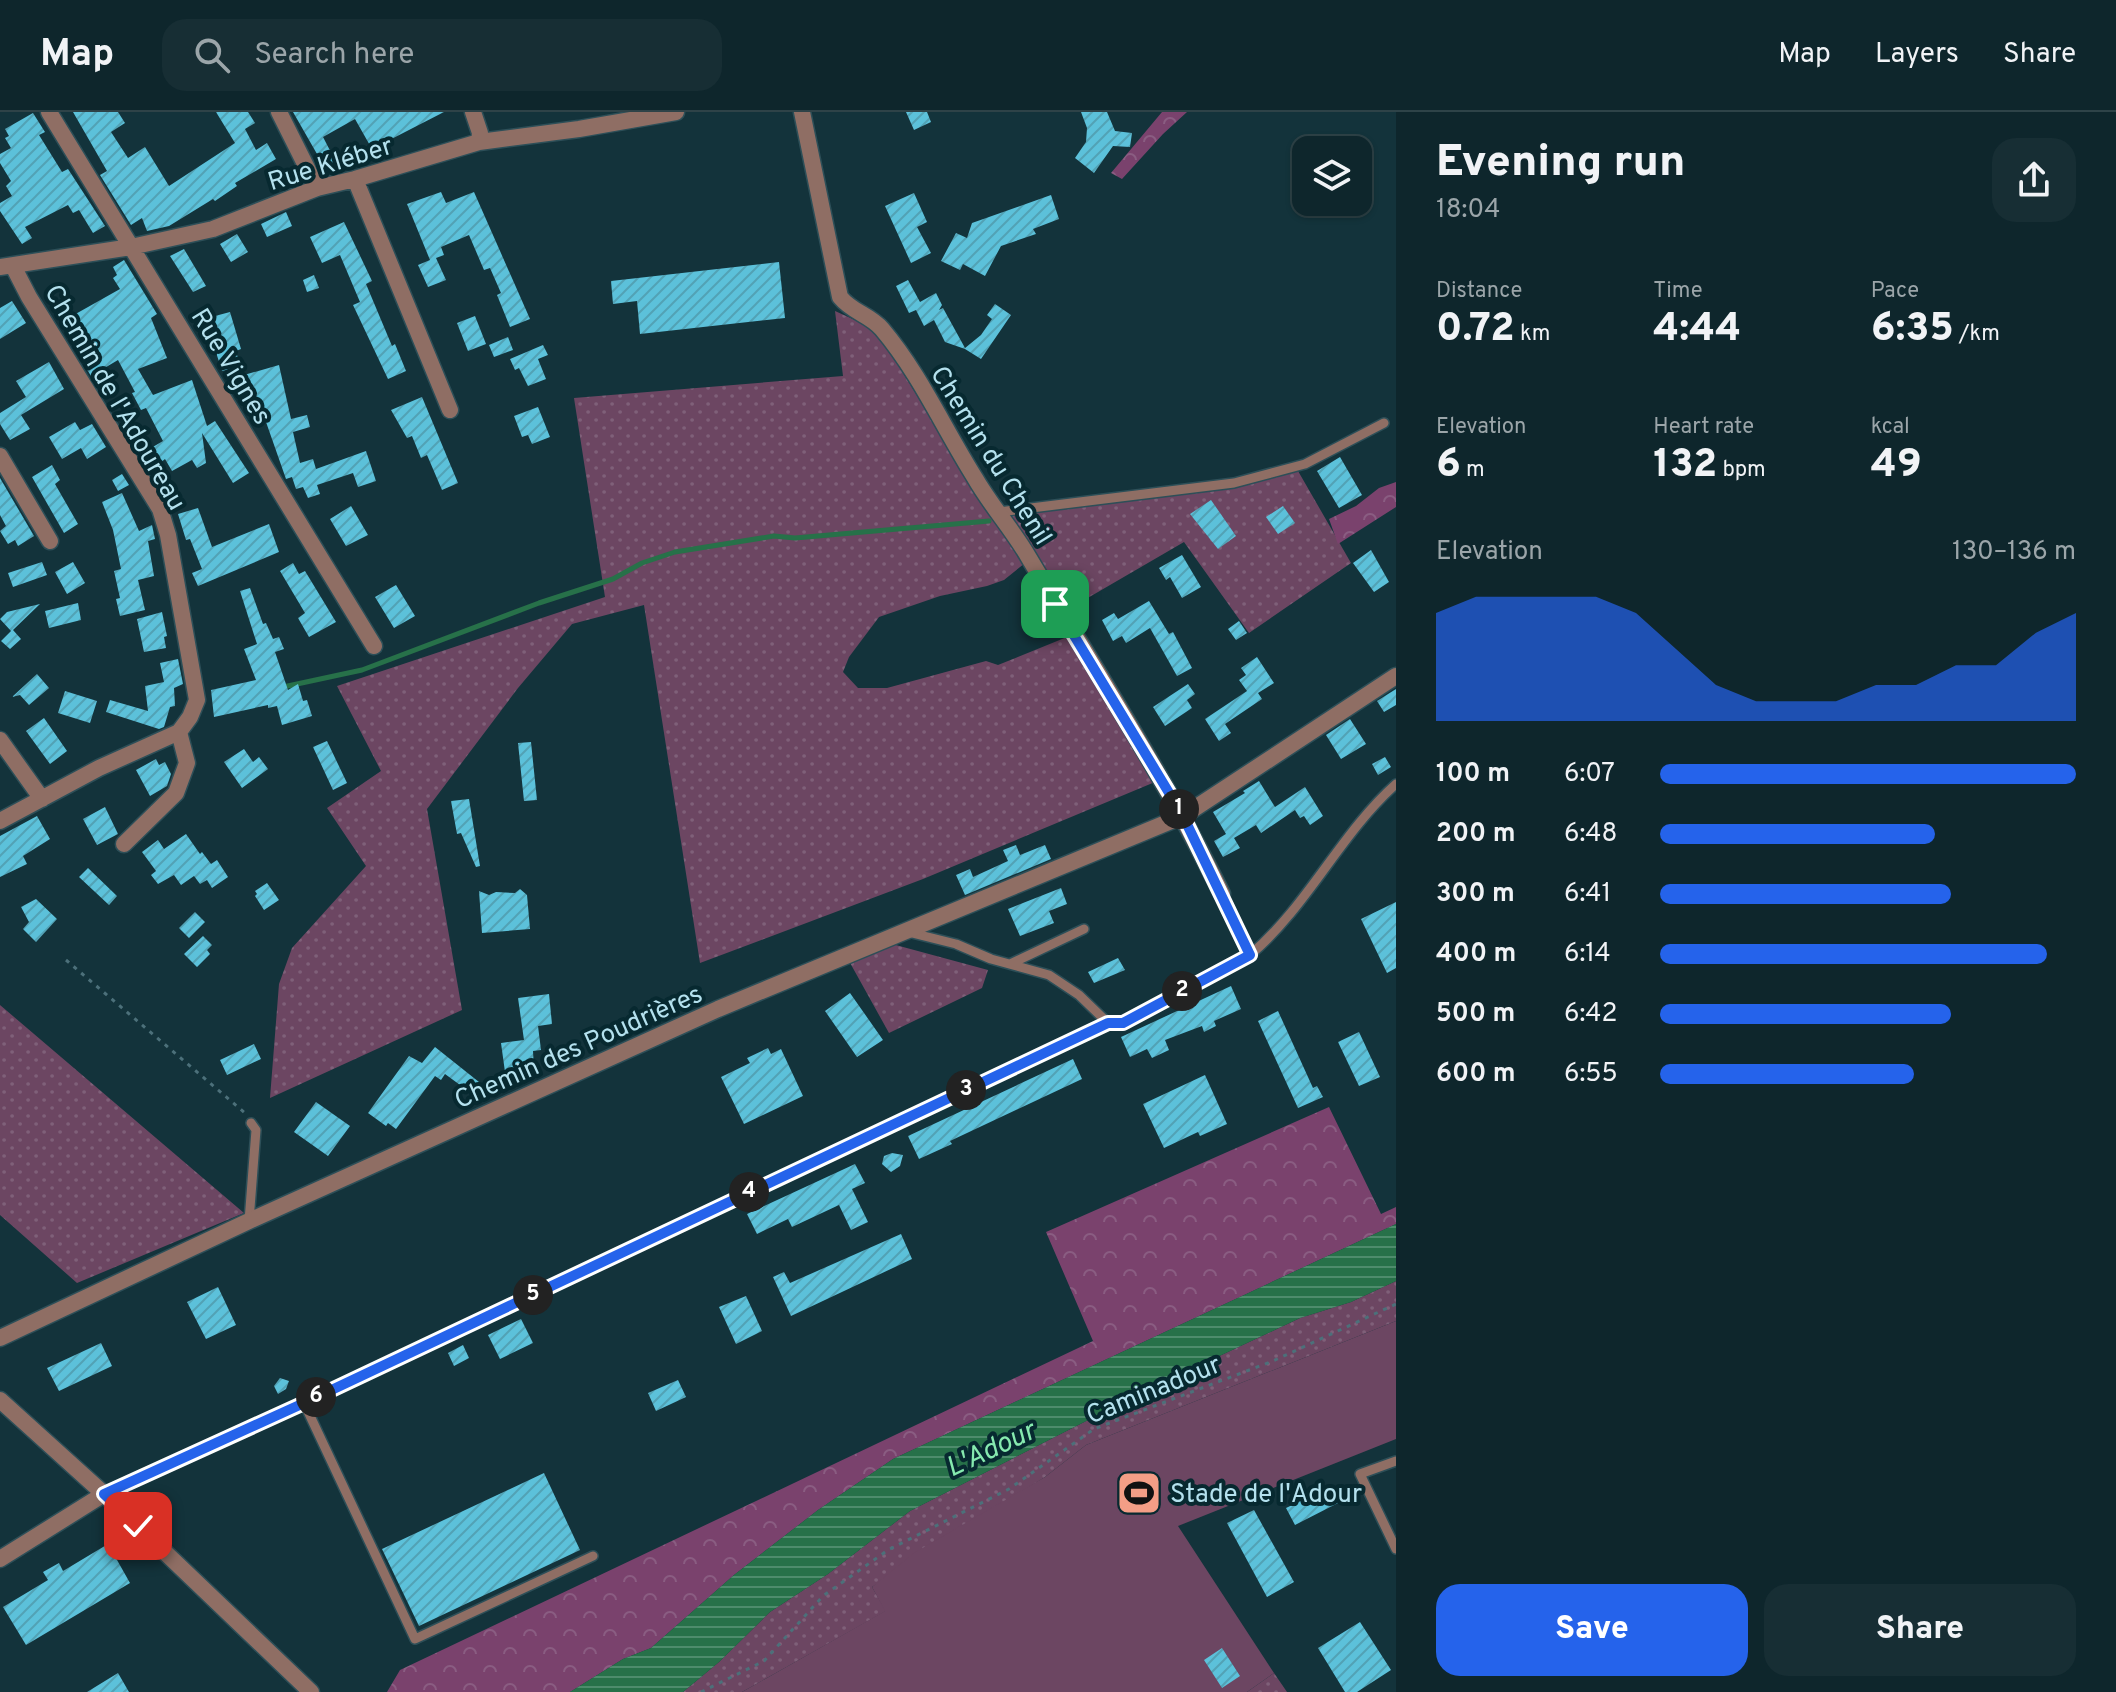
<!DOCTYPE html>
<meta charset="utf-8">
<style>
:root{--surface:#0e262c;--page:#172e34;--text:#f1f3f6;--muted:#9ba5a9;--line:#2e4348;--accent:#2563eb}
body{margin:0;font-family:Overpass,sans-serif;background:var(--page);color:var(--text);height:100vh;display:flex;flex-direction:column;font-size:30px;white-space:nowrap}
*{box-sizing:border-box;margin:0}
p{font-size:26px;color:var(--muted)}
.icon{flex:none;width:44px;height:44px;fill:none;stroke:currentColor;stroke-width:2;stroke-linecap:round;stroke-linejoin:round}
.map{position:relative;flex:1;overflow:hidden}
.panel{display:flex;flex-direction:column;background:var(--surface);width:720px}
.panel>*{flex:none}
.controls{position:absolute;left:1292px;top:24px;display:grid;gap:16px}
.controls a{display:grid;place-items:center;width:80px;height:80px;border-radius:16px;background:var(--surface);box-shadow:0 2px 6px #0004,0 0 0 2px var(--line);font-size:40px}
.pin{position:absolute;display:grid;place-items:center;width:68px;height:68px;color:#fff;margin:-34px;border-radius:16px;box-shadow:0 4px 12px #0006}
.km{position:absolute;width:40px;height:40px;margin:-20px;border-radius:50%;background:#222;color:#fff;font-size:22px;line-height:40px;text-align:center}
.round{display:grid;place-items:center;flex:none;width:84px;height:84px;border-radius:24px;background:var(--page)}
.overview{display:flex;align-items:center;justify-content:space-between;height:136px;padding:0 40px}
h1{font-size:44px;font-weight:800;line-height:60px}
.metrics{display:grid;grid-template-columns:repeat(3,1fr);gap:12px;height:136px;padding:8px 40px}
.metrics div{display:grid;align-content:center}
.metrics b{font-size:40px;font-weight:800}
.metrics small{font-size:22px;font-weight:400}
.metrics p{font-size:22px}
.chart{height:224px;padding:16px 40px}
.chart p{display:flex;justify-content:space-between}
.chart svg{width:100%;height:144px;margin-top:8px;fill:var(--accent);opacity:.7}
.cta{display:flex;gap:16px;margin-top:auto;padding:16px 40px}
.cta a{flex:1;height:92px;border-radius:24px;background:var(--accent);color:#fff;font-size:32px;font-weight:800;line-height:92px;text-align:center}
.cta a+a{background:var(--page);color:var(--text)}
ul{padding:0 40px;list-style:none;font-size:26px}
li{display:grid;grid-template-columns:128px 96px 1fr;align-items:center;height:60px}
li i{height:20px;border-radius:10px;background:var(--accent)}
header{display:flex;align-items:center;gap:48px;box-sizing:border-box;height:112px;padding:0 40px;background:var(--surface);border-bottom:2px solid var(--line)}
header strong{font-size:38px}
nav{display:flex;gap:44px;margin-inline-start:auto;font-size:28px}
.search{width:560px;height:72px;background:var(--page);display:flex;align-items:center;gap:20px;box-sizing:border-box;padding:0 28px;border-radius:24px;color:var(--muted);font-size:30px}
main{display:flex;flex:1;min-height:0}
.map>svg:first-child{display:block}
.grass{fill:url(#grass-dots)}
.forest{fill:url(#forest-crowns)}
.pitch{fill:#6c4662}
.water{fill:url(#water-rules)}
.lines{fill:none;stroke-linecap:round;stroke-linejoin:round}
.stream{stroke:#277149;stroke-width:5}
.building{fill:url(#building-hatch)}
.service-casing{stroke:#2d4f58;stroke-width:12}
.minor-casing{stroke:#2d4f58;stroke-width:19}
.tertiary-casing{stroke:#2d4f58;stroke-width:19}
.path{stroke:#4c707a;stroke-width:3;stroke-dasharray:4 6;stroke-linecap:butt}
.service{stroke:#8f6e64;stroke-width:9}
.minor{stroke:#8f6e64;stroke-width:16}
.tertiary{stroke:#8f6e64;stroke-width:16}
.route-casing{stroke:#fff;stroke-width:16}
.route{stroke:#2563eb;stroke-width:10}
.labels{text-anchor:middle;stroke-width:8;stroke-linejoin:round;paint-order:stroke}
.street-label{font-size:26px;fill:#b4e1ee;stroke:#072930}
.poi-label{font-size:26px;fill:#b4e1ee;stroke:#072930;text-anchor:start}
.water-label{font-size:28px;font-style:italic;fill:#86eaaf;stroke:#072930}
</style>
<header>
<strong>Map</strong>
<div class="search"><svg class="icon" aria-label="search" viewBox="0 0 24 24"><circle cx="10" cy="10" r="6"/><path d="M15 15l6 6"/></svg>Search here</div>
<nav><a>Map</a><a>Layers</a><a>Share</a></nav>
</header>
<main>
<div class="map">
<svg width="1396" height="1580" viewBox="0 0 1396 1580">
<defs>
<pattern id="grass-dots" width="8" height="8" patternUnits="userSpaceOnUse" patternTransform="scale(2)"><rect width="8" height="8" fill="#6c4662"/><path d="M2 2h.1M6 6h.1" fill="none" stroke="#7f6079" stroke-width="1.8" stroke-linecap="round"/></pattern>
<pattern id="forest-crowns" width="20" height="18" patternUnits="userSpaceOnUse" patternTransform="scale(2)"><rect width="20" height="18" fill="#7a426d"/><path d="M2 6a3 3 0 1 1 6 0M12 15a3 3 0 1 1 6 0" fill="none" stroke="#8a5d82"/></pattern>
<pattern id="water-rules" width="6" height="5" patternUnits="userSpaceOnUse" patternTransform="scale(2)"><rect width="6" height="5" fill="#277149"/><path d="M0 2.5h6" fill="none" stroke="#4e8c6c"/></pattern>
<pattern id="building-hatch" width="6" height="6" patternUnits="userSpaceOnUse" patternTransform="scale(2)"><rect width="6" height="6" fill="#5cc1da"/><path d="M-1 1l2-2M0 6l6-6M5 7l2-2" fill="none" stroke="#52a2b5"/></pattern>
</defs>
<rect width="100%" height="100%" fill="#13333b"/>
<path class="grass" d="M835 199 866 213 882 227 988 398 1231 370 1294 352 1351 451 1249 521 1184 430 1055 505 1025 451 1004 468 987 474 940 484 879 505 849 545 843 560 858 576H887L986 549 998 553 1067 525 1155 670 923 767 700 851 644 493 572 512 518 576 427 697 462 898 270 986 279 872 292 836 366 754 327 696 381 659 337 574 605 485 574 286 843 264Z
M892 832 988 858 982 876 889 921 849 849Z
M0 893 244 1101 77 1171 0 1103Z
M1396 1169V1209L1086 1333 1045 1365 872 1475 886 1499 742 1580H683L719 1550 770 1500 828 1462 910 1399 1145 1279 1300 1206 1351 1190Z
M1274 1561 1287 1580H1247Z"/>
<path class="forest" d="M1162 0H1187L1163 22 1122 67 1111 61Z
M1396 370V395L1338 432 1329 407 1356 394 1379 376Z
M1329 995 1381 1102 1396 1095V1112L893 1347 818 1398 734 1463 651 1536 623 1547 570 1580H387L400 1558 1093 1229 1046 1120Z"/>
<path class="pitch" d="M1396 1209V1327L1178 1414 1274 1561 1247 1580H742L885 1499 872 1475 914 1441 1045 1365 1086 1333Z"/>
<path class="water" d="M1396 1112V1169L1351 1190 1300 1206 1145 1279 910 1399 828 1462 770 1500 719 1550 683 1580H570L623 1547 651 1536 734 1463 818 1398 893 1347Z"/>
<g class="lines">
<path class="stream" d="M283 575 362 558 539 491 613 467 642 451 675 440 774 424 795 426 989 409"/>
</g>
<path class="building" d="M73 0H118L125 11 111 20 128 46 145 35 169 74 235 31 216 0H248L255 11 245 17 256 38 267 31 276 47 235 71 237 74 215 89 213 87 169 114 147 119 142 106 131 113 100 63 107 59Z
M293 0H444L372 37 355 7 323 25 337 52 325 56Z
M906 0H927L931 10 914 18Z
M1081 0H1107L1115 19 1132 21 1130 35 1113 34 1094 61 1075 46 1086 30 1087 16Z
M33 1 45 20 39 23 62 60 68 57 105 114 93 121 79 98 73 101 68 93 25 115 32 126 22 132 0 99V91L12 84 6 74 11 69 0 51V42L11 36 5 26 9 24 5 17Z
M441 80 446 91 474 80 530 207 510 215 497 183 501 181 490 156 484 158 469 123 441 135 444 143 436 146 446 168 428 175 418 153 430 148 407 92Z
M914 81 927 110 917 115 931 141 911 151 885 94Z
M1051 83 1059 107 1033 117 1036 122 1001 134 985 164 963 152 960 158 941 149 956 121 967 126 972 111Z
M286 100 292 114 267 125 261 112Z
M344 110 372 169 366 172 392 234 395 232 406 259 388 267 353 193 360 190 340 143 322 151 310 125Z
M237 122 248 140 231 150 220 132Z
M184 137 206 174 193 180 170 144Z
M124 148 157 202 151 206 167 246 138 257 153 283 192 268 207 314 215 309 249 361 233 371 202 321 206 351 197 356 192 348 172 359 165 347 160 351 151 336 163 329 146 296 141 298 132 281 135 280 118 248 91 264 74 236 82 234 69 213 75 212 72 204 120 177 113 166 117 163 113 155Z
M779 150 785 206 640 222 637 189 613 192 611 169Z
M314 163 319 176 307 180 303 168Z
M908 168 920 190 936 181 942 193 939 198 943 196 965 236 981 223 992 207 987 203 995 192 1011 203 981 247 965 237 945 230 934 208 924 214 916 198 909 201 896 174Z
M12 189 26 211 0 227V196Z
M230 200 241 237 236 239 240 254 222 259 213 231 209 233 197 215 215 204Z
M475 204 486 232 468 239 457 211Z
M508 225 513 238 494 245 489 233Z
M543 233 548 243 538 247 546 267 528 274 519 256 515 258 510 247Z
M49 250 64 277 21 303 30 317 10 328 0 312V301L26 285 16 269Z
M279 253 291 307 307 303 310 315 293 320 300 351 313 347 316 357 366 339 376 369 358 375 353 361 317 373 320 382 308 386 303 375 296 377 292 365 286 367 266 310 258 312 250 285 246 277 242 279 237 265Z
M422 285 458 371 442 378 427 343 421 346 412 324 407 326 391 298Z
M538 295 550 325 532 332 528 323 522 325 514 304Z
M75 310 80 318 92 312 106 335 87 347 81 336 62 347 49 325Z
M1340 345 1362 383 1339 396 1317 359Z
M52 353 60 368 55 372 78 412 64 421 32 365Z
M122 362 129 373 118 379 112 368Z
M0 366 34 424 18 434 15 428 8 432 0 419 6 414 0 403Z
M122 381 139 419 152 413 155 427 148 429 154 464 138 468 145 498 120 504 116 487 120 486 114 459 121 457 113 418 102 390Z
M1211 388 1236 424 1218 437 1190 402Z
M351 394 368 423 346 434 330 407Z
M1283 394 1295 411 1278 422 1266 405Z
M198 396 212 435 269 412 279 440 198 474 192 461 202 457 190 427 186 428 178 402Z
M1371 438 1389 470 1374 480 1353 451Z
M1182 443 1201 475 1182 486 1170 465 1166 468 1159 456Z
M42 450 47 463 13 475 8 461Z
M73 450 85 471 67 482 55 460Z
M293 451 299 462 305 459 336 510 309 525 298 506 305 501 280 459Z
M396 473 415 504 394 516 375 485Z
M250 476 263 512 266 511 273 527 279 525 284 537 275 540 288 578 298 572 303 589 307 588 312 604 282 613 277 594 268 596V593L214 605 211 578 256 568 244 537 257 532 240 479Z
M1149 489 1169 522 1173 520 1192 556 1177 564 1150 516 1126 531 1122 524 1113 529 1102 508 1114 501 1118 507Z
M78 491 81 508 49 516 45 499Z
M40 492 13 518 21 527 10 537 1 529 11 519 0 507 7 500Z
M162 500 167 524 164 525 166 536 144 540 137 507Z
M1239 509 1247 521 1236 528 1228 517Z
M1257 545 1274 571 1258 581 1262 587 1225 612 1231 621 1219 629 1205 607 1247 579 1239 568 1246 563 1241 556Z
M178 547 183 572 174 576 175 594 170 595 164 615 159 617 106 600 110 588 148 599 145 574 164 570 160 551Z
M37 562 49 576 29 593 20 583 12 585Z
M1188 572 1195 582 1187 588 1192 596 1165 614 1153 595Z
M1396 577V593L1384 600 1377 589Z
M65 579 97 589 90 611 58 601Z
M44 606 67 639 50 652 26 619Z
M1350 607 1366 632 1341 647 1326 623Z
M327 629 347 671 333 678 313 635Z
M531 630 537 688 524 689 518 631Z
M244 637 253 650 259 645 268 657 242 676 224 650Z
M1385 645 1391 655 1378 663 1372 652Z
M156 647 159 653 165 650 171 662 167 674 150 684 136 658Z
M1259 669 1275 695 1305 675 1323 704 1310 713 1304 704 1300 706 1295 698 1261 721 1256 713 1234 726 1240 736 1223 745 1214 729 1226 722 1213 700 1245 681 1243 679Z
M469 687 480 754 476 755 461 721 457 722 451 689Z
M105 695 118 722 97 733 83 707Z
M37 704 50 727 23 744 27 752 0 765V724Z
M186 722 200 742 202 740 211 752 217 748 228 765 212 776 207 768 200 772 194 764 181 773 174 763 158 772 151 763 156 759 142 740 158 728 164 737Z
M1016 733 1020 743 1045 733 1051 747 965 783 956 763 970 757 973 765 1008 749 1003 738Z
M88 756 117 784 109 793 79 765Z
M267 771 279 788 264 798 255 784 257 782 255 779Z
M1061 776 1067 792 1049 799 1054 811 1020 824 1008 797Z
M520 777 527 783 530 817 482 821 479 779 489 783 496 780 515 781Z
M36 787 57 807 36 830 23 817 29 810 21 795Z
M1396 790V856L1387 861 1361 807Z
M195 800 205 810 189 826 179 816Z
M203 824 212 833 207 838 210 842 197 855 184 842Z
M1118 846 1125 858 1094 871 1088 860Z
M1231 874 1241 897 1214 909 1216 914 1204 920 1202 914 1165 928 1169 938 1152 946 1147 937 1130 945 1121 925Z
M850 881 883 928 857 945 825 899Z
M549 882 552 912 538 914 541 938 533 939 534 957 505 960 501 931 524 928 518 886Z
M1278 899 1313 976 1317 974 1323 985 1298 996 1258 909Z
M1359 920 1380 965 1359 974 1338 930Z
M254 932 261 947 227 963 220 948Z
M435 935 479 970 471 981 445 962 441 968 435 964 396 1017 388 1011 386 1014 368 1001 409 944 422 951Z
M768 936 771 942 781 937 803 984 744 1012 721 965 750 951 747 946Z
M1073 947 1082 967 950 1029 952 1032 919 1047 908 1024Z
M1205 963 1227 1012 1200 1024 1198 1020 1164 1036 1143 992Z
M316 990 350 1014 328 1044 294 1020Z
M892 1041 903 1043 900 1054 891 1060 882 1052 884 1044Z
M855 1052 865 1071 852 1077 868 1110 851 1118 839 1093 792 1115 788 1107 757 1122 747 1102Z
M901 1122 912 1147 791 1204 773 1165 784 1160 790 1171Z
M218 1175 236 1213 206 1227 187 1190Z
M746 1184 762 1219 736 1232 719 1195Z
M521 1207 533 1231 500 1247 488 1223Z
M101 1231 112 1254 59 1279 47 1256Z
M463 1233 469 1246 454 1254 448 1241Z
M280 1266 289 1269 286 1277 278 1282 274 1274Z
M678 1268 686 1285 656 1299 648 1281Z
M544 1361 580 1438 419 1514 382 1437Z
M1330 1375 1338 1391 1295 1413 1286 1396Z
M1254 1398 1294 1470 1267 1485 1227 1411Z
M108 1432 130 1471 26 1533 3 1495 48 1468 43 1460 59 1451 63 1459Z
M1360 1510 1391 1558 1357 1580H1345L1318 1536Z
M1222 1536 1240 1564 1222 1576 1204 1548Z
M118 1561 129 1580H87Z"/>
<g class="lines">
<g class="service-casing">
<path id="service" d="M999 400 1234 371 1305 352 1384 311
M1222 782 1250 843
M908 820 956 832 991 847 1049 863 1079 883 1108 911H1123L1250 843C1308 794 1340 722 1396 672
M1010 852 1084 817
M249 1109 256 1018 251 1011
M304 1291 415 1527 593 1444
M1396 1349 1360 1362 1396 1437
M104 1382 304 1291 1108 911"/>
</g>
<g class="minor-casing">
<path id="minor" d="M49 0 374 534
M279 0 317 76
M473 0 480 21 479 30
M802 0 840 185C853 201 869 202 882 217 920 262 944 317 975 366 991 394 1013 418 1029 446 1095 557 1165 666 1222 782
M355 67 450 298
M0 155 131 135 213 117 317 76 355 67 479 30 579 17 676 0
M0 344 50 429
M0 628 42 687
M0 709 99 656 179 620 190 605 197 588 168 423 160 397 29 185 13 154
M124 732 176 681 187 651 179 620
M0 1226 249 1109 718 897 1183 704 1396 564
M0 1447 104 1382"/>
</g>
<g class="tertiary-casing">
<path id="tertiary" d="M0 1288 104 1382 311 1580"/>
</g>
<path class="path" d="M66 848 245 1001
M701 1580 764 1549 823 1484 888 1438 1009 1377 1094 1317 1273 1249 1396 1192"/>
<use href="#service" class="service"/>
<use href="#minor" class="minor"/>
<use href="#tertiary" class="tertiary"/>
</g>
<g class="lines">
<g class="route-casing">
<path id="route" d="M138 1414 104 1382 304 1291 1108 911H1123L1250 843 1183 704 1055 492"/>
</g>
<use href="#route" class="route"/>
</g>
<defs>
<g id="stadium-square" transform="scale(2.3)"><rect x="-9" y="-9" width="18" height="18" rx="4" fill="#f49e86" stroke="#072930"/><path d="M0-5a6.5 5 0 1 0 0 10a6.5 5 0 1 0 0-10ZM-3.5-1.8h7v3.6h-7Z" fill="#111"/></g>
</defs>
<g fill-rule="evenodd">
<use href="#stadium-square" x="1139" y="1381"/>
</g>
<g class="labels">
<g class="street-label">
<text transform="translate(330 51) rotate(-17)" y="9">Rue Kléber</text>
<text transform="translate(232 254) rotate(59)" y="9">Rue Vignes</text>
<text transform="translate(116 285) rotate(60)" y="9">Chemin de l'Adoureau</text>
<text transform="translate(992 343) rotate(58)" y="9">Chemin du Chenil</text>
<text transform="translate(578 934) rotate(-24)" y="9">Chemin des Poudrières</text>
<text transform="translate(1153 1277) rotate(-22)" y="9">Caminadour</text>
</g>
<g class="poi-label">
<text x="1170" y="1390">Stade de l'Adour</text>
</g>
<g class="water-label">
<text transform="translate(990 1336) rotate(-25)" y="10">L'Adour</text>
</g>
</g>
</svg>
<div class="controls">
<a><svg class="icon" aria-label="layers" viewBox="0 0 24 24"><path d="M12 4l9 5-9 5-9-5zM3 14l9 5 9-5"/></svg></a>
</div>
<div class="pin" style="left:1055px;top:492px;background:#1e9e55"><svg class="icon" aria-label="arrive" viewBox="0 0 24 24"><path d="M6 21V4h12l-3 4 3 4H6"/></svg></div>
<div class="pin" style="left:138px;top:1414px;background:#d93025"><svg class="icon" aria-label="check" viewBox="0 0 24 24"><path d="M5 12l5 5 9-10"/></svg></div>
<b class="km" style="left:1179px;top:697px">1</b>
<b class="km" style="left:1182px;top:879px">2</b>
<b class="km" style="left:966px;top:978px">3</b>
<b class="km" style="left:749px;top:1080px">4</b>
<b class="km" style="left:533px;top:1183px">5</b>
<b class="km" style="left:316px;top:1285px">6</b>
</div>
<section class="panel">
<div class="overview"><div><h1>Evening run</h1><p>18:04</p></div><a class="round"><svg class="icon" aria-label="share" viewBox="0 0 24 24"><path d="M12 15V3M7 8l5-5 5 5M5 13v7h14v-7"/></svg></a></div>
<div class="metrics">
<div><p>Distance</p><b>0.72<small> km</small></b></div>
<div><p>Time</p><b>4:44</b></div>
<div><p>Pace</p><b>6:35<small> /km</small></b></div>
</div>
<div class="metrics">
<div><p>Elevation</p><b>6<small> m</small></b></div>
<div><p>Heart rate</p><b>132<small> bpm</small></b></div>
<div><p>kcal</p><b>49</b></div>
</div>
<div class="chart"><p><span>Elevation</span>130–136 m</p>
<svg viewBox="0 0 160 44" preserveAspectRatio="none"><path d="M0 44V11L10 6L20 6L30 6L40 6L50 11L60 22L70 33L80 38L90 38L100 38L110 33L120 33L130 27L140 27L150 17L160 11V44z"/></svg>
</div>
<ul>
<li><b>100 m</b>6:07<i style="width:100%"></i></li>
<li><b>200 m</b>6:48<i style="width:66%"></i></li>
<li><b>300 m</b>6:41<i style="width:70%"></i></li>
<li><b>400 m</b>6:14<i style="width:93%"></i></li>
<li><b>500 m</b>6:42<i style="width:70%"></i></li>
<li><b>600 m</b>6:55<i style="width:61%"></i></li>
</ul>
<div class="cta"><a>Save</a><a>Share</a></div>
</section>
</main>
